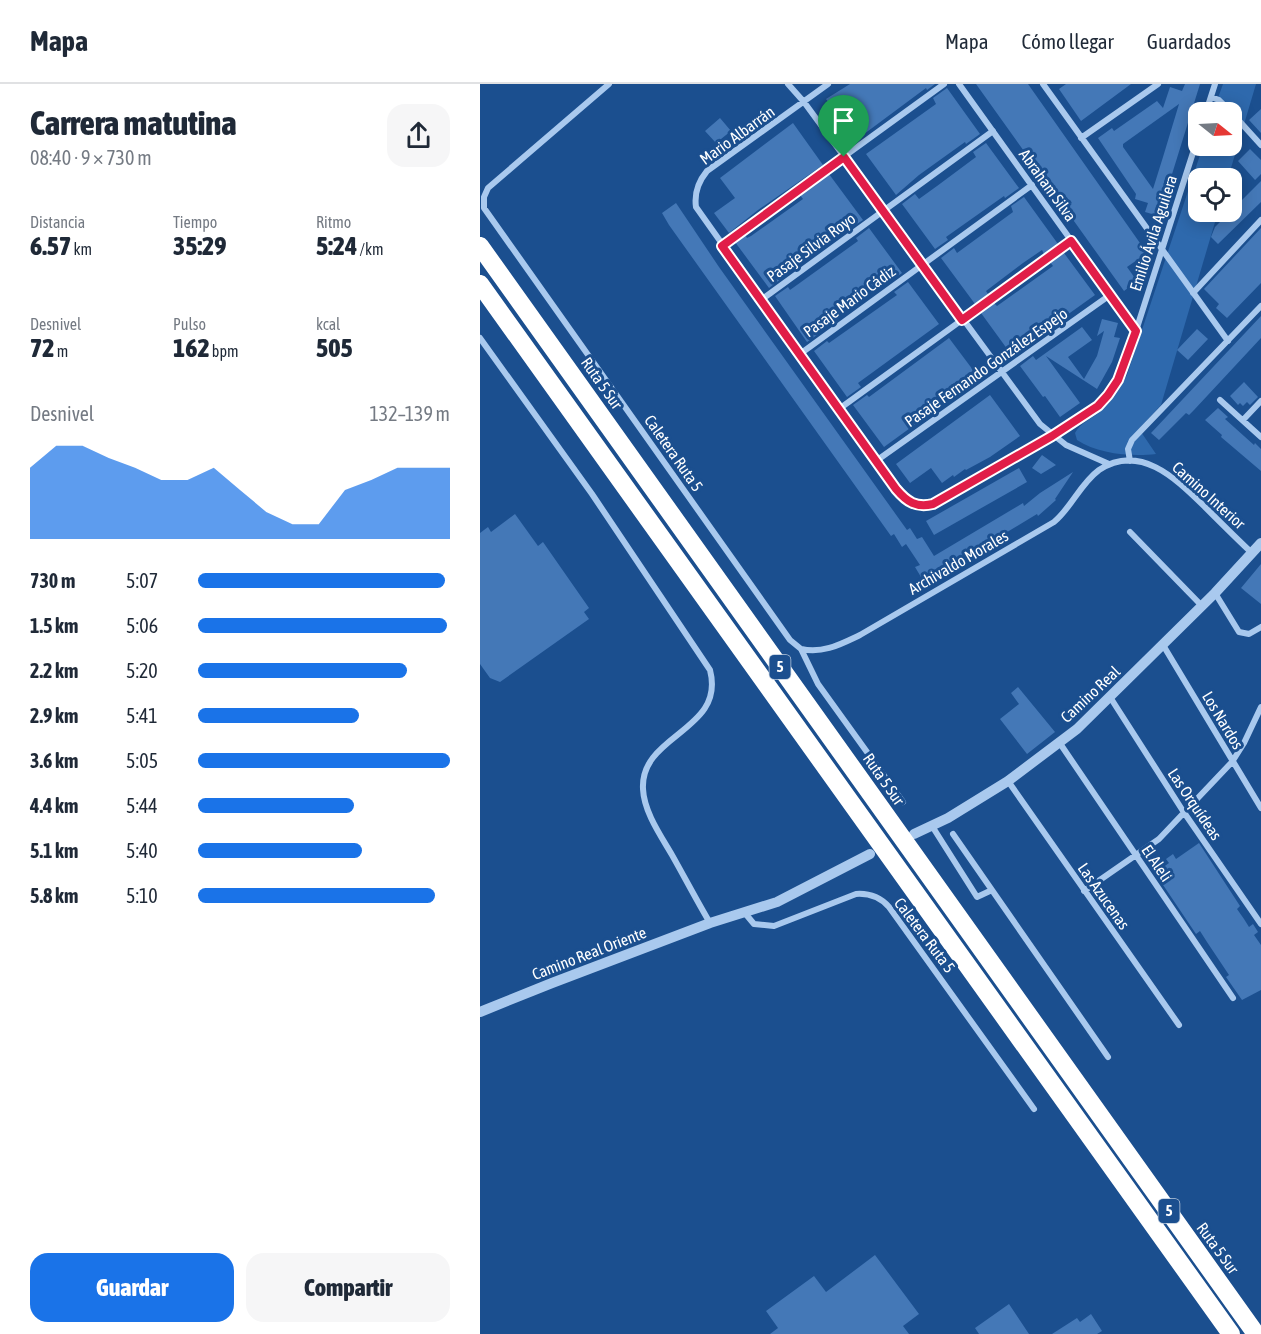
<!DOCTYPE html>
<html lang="es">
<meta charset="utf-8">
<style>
:root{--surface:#fff;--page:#f6f6f7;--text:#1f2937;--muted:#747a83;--line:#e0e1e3;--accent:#1a73e8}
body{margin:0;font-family:"Asap Condensed",sans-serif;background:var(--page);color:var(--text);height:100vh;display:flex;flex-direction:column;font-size:22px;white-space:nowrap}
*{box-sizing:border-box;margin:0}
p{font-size:20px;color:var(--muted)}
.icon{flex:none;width:33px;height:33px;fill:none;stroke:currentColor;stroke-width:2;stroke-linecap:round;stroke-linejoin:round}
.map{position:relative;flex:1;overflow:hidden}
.details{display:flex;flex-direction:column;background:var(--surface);width:480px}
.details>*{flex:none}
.needle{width:39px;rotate:108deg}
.buttons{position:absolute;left:708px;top:18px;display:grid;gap:12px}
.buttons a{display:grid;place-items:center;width:54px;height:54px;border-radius:12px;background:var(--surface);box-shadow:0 3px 15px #0003;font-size:30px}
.pin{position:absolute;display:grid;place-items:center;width:51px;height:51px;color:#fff;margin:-62px -26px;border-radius:50% 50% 50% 0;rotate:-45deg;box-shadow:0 0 6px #0007}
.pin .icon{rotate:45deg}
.round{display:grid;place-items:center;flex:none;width:63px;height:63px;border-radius:18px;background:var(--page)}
.head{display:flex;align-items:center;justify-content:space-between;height:102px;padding:0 30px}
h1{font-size:33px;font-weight:800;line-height:45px}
.figures{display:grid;grid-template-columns:repeat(3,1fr);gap:9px;height:102px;padding:6px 30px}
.figures div{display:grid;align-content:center}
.figures b{font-size:26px;font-weight:800}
.figures small{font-size:16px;font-weight:400}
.figures p{font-size:16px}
.chart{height:168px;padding:12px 30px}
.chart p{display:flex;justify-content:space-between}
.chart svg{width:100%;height:108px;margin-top:6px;fill:var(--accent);opacity:.7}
.cta{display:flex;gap:12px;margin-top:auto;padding:12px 30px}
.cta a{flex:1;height:69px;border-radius:18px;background:var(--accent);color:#fff;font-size:24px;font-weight:800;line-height:69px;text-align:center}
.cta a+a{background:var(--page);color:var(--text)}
ul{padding:0 30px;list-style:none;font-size:20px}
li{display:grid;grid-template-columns:96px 72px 1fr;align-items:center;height:45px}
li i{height:15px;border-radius:8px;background:var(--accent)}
header{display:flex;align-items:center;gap:36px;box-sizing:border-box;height:84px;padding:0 30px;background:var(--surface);border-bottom:2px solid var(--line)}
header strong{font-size:28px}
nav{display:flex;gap:33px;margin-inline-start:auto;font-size:21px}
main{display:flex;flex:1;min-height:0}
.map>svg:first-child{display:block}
.green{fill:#2e69ad}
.building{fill:#4478b7;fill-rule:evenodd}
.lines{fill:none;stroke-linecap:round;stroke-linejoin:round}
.minor{stroke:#a9c9ee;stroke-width:6}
.tertiary{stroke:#a9c9ee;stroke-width:10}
.motorway{stroke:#fff;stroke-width:18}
.route-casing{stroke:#fff;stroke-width:12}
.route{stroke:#e11d48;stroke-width:8}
.labels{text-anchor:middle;stroke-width:6;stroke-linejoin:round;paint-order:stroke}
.shield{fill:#1b4f8f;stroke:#bbcadd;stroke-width:1.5}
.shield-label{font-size:15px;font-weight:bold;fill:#fff}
.street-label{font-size:16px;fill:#fff;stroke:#1b4f8f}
</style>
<header>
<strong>Mapa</strong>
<nav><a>Mapa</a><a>Cómo llegar</a><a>Guardados</a></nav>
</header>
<main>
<section class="details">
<div class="head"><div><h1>Carrera matutina</h1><p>08:40 · 9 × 730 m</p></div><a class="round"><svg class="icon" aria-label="share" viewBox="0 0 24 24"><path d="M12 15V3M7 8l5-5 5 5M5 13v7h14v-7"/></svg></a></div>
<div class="figures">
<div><p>Distancia</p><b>6.57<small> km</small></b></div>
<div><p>Tiempo</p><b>35:29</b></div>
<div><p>Ritmo</p><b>5:24<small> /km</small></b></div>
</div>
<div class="figures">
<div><p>Desnivel</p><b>72<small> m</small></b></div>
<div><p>Pulso</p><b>162<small> bpm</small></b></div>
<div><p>kcal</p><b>505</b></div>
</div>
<div class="chart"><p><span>Desnivel</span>132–139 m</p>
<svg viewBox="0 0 160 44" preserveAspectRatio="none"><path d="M0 44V15L10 6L20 6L30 11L40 15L50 20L60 20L70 15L80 24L90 33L100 38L110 38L120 24L130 20L140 15L150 15L160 15V44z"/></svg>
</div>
<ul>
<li><b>730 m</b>5:07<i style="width:98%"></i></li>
<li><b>1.5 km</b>5:06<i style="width:99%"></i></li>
<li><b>2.2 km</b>5:20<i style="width:83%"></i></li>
<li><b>2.9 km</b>5:41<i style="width:64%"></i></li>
<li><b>3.6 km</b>5:05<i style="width:100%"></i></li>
<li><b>4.4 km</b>5:44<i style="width:62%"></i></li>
<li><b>5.1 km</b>5:40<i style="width:65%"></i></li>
<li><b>5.8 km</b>5:10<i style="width:94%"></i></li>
</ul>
<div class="cta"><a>Guardar</a><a>Compartir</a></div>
</section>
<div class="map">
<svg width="781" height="1250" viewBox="0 0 781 1250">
<rect width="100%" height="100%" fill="#1b4f8f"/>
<path class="green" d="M743 0H776L748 94H718V128H738L681 321 659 345 676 370C652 373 618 370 597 356L595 349C600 339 613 334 621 327 633 317 640 304 647 291L723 62H752V28H733Z"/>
<path class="building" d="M370 0H455L447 6 446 4 376 56 346 15Z
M496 0H548L667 169 647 183 657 197 644 207Z
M586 0H651L601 37 579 5Z
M705 0H720L679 132 665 128 668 119 655 115 656 110 618 54 632 44 634 47 677 17 683 24 690 3 702 7ZM699 20 683 73 673 105 643 63V60Z
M467 4 500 50 486 60 485 58 439 91 416 111 386 70 456 20 453 14Z
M781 25V49L769 36Z
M240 34 251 47 236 59 225 47Z
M313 39 343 81 278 126 249 149 234 129 255 114 240 94Z
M506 59 539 104 525 114 524 112 466 153 468 156 455 165 422 120 435 110 439 115 457 102 496 73 493 68Z
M770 65 781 76V90L775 96 758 77Z
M349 90 383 136 369 145 367 142 332 168 300 191 302 194 289 204 255 158 265 151 267 154 271 152 323 115 320 111Z
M781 97V118L738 160 731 153 735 143Z
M544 113 578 160 564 170 562 166 543 179 506 207 508 210 495 220 461 174 474 164 477 169 533 128 531 122Z
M196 119 239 183 427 446 430 444 437 455 442 453 454 472 543 419 544 422 560 409 593 388 575 415 576 416 558 432 557 430 444 498 435 483 440 481 426 460 422 463 414 450 411 452 189 141 182 129Z
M389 144 422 189 408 199 406 197 339 246 341 248 327 258 295 212 308 203 310 206 378 157 376 154Z
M781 144V199L747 234 736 224 739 220 724 205Z
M584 169 615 211 545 261 547 263 533 273 501 229 514 219 517 222 573 182 570 178Z
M428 198 459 240 378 299 381 303 367 313 334 267 347 257 349 259 417 211 414 208Z
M781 232V254L714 326 709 331 706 329 679 356 671 349Z
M622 235 638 239 634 253 640 254 632 278 617 305 566 272 600 319 580 333 565 312 563 313 540 282 553 272 556 276 602 243 612 256 588 273 604 295 617 272 624 247 617 252Z
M717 245 728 255 708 276 697 266Z
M469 254 499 294 404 363 373 321 387 311 389 313Z
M764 298 778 313 770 321 767 318 763 322 760 319 758 321 750 312Z
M510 311 540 352 510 373 486 386 485 385 474 393 473 391 462 399 451 384 430 399 416 380Z
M738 324 748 333 745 335 774 361 775 359 781 365V387L741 353 742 351 725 336Z
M562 371 576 381 561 390 552 384Z
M539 384 547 398 454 451 446 437Z
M35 430 58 462 63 458 109 524 104 528 109 535 20 598 10 594 0 580V449L8 443 11 448Z
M781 480V520L761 504Z
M538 603 575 648 547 670 520 635 539 620 531 609Z
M719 759 760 822 757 825 764 835 769 843 773 840 778 848 774 851 781 861V906L762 916 746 893 749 891 727 858 720 847 716 850 675 789 689 779 686 775 693 770 696 775Z
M395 1171 439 1230 423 1242 429 1250H290L298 1244 286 1227 334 1192 346 1208Z
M529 1220 549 1250H499L495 1244Z
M611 1230 622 1247 617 1250H572L597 1234 600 1238Z"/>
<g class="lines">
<path class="minor" d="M129 0 8 104 4 113V124L310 556 321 565 338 600 423 718
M308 0 324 18 560 340 586 361 629 380
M348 0 227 87C218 98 214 109 216 123L416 405C429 420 441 425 459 418L599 335 618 322 628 311 646 278 718 53
M479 0 656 247
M563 0 748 257
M731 13 739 16 751 28
M726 28 735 0
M752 29 781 61
M601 54 678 0
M242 161 464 0
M713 209 781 136
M281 216 513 47
M0 254 112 410 230 586C246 647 160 650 163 705 164 728 181 752 192 771 205 794 217 817 230 839
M320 270 552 101
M740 316 781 353
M359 325 591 157
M763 336 781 317
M396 377 630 211
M650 377 648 365 652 356 781 222
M650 448 722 522
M735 509 759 548 769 550 781 543
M683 561 781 724
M321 565C343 570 361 560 380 551L574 438C592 423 600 400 619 386 661 358 698 397 726 424 741 439 756 454 772 469
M630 613 703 727 781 840
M579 658 753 914
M528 697 699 941
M452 742 497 813 512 806
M473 750 628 973
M604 807 679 755 752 678 764 659 781 623
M264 828 274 840 294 842 376 810C390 809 400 813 409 823L554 1025"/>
<path class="tertiary" d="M434 750 468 734 528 697 597 645 735 509 781 459
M0 928 72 899 230 839 297 818 390 770"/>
<path class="motorway" d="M0 162 776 1250
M0 200 751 1250"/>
</g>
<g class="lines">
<g class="route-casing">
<path id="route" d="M364 73 482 236 591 157 656 247 638 296 628 311 618 322 572 352 453 420C436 424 427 418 416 405L242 162Z"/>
</g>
<use href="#route" class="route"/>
</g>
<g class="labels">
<g class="shield">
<rect x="289.5" y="571" width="21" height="24" rx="4.5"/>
<rect x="678.5" y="1115" width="21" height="24" rx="4.5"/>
</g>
<g class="shield-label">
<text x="300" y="588">5</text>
<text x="689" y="1132">5</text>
</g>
<g class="street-label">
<text transform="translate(257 51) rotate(-36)" y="6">Mario Albarrán</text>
<text transform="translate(568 101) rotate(54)" y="6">Abraham Silva</text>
<text transform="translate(673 149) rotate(-72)" y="6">Emilio Ávila Aguilera</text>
<text transform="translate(331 163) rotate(-36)" y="6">Pasaje Silvia Royo</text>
<text transform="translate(369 217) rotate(-36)" y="6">Pasaje Mario Cádiz</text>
<text transform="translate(506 283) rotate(-35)" y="6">Pasaje Fernando González Espejo</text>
<text transform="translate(122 299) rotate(55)" y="6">Ruta 5 Sur</text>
<text transform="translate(194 369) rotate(55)" y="6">Caletera Ruta 5</text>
<text transform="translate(729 411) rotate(42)" y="6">Camino Interior</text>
<text transform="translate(478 478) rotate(-30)" y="6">Archivaldo Morales</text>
<text transform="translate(610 610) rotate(-43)" y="6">Camino Real</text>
<text transform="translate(743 636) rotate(59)" y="6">Los Nardos</text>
<text transform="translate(404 695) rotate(55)" y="6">Ruta 5 Sur</text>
<text transform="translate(715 720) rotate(56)" y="6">Las Orquídeas</text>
<text transform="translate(677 779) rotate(56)" y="6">El Aleli</text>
<text transform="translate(624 812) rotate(55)" y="6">Las Azucenas</text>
<text transform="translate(445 851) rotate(53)" y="6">Caletera Ruta 5</text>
<text transform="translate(109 869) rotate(-21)" y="6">Camino Real Oriente</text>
<text transform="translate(738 1164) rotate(54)" y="6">Ruta 5 Sur</text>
</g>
</g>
</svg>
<div class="buttons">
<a><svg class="needle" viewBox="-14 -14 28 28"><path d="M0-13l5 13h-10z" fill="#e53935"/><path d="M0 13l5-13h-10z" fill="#747a83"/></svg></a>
<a><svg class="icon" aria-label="locate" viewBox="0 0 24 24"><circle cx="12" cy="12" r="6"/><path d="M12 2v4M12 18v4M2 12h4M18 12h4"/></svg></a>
</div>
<div class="pin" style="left:364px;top:73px;background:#1e9e55"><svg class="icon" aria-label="arrive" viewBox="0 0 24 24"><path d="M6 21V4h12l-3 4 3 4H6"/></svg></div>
</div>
</main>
